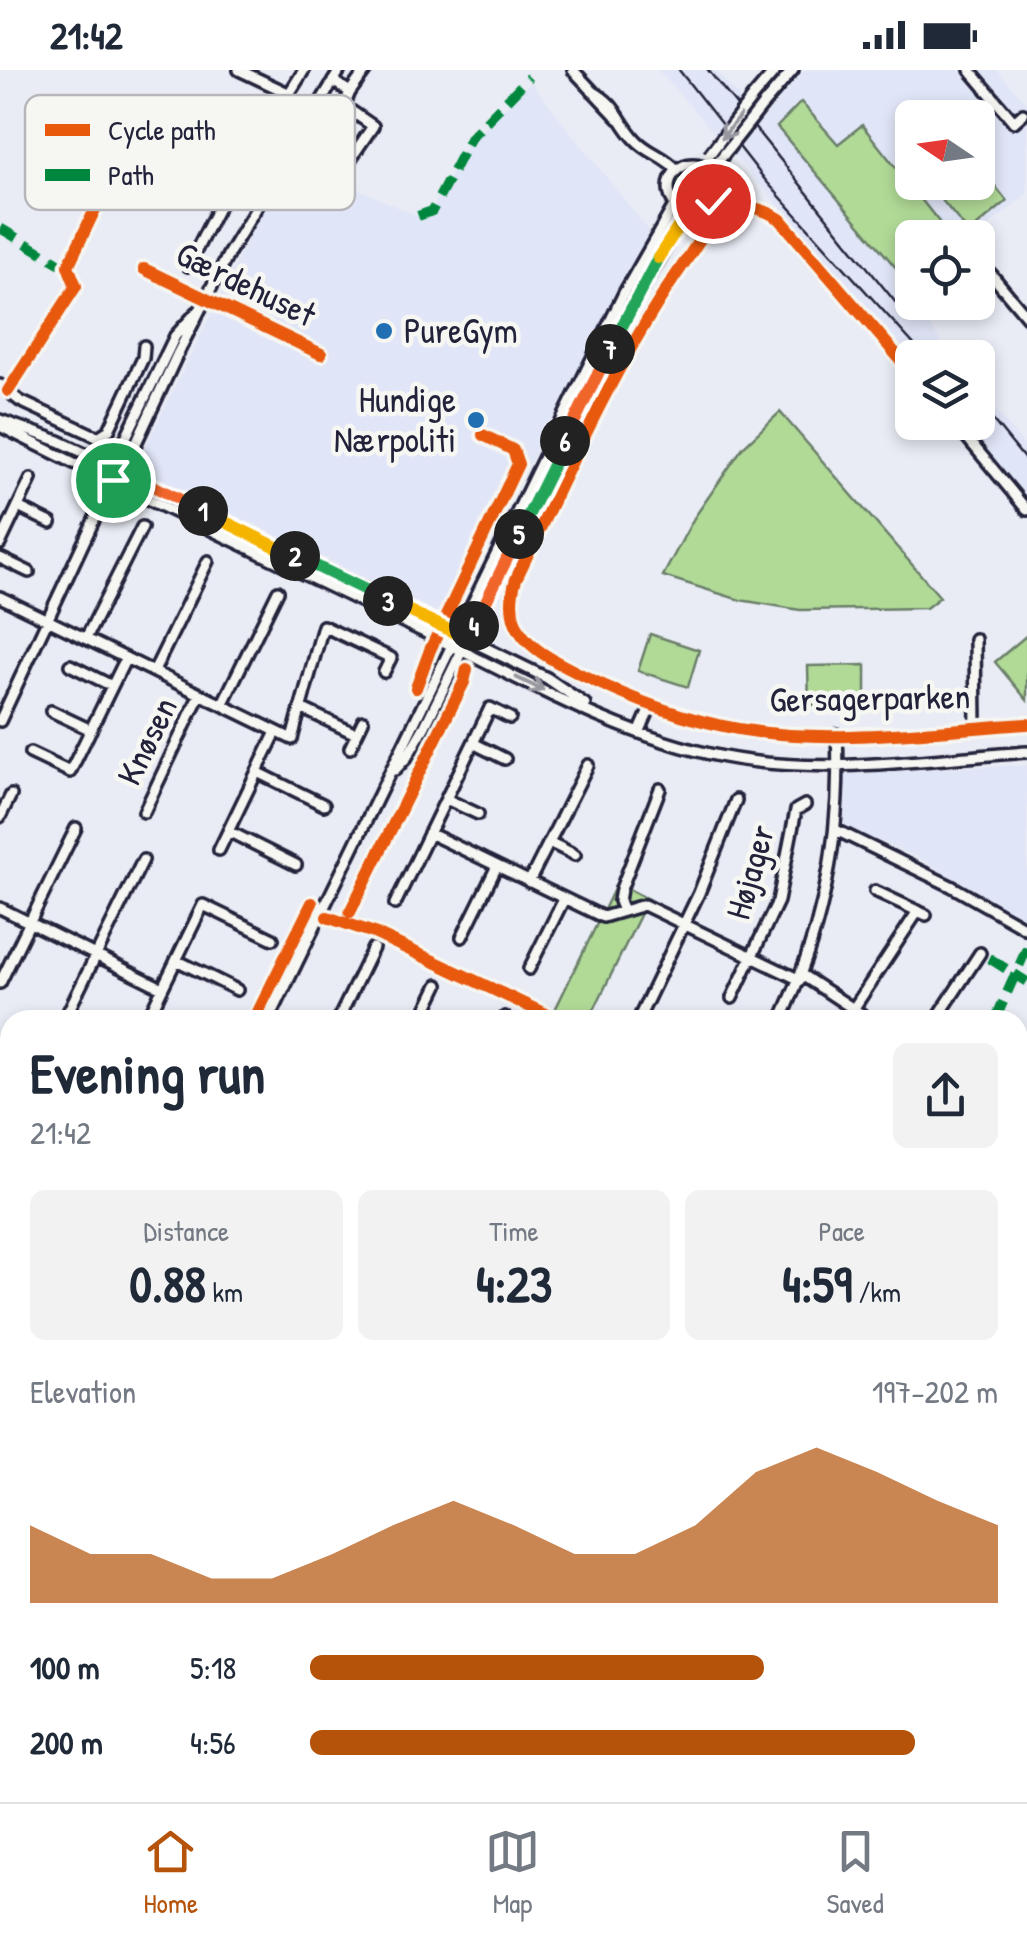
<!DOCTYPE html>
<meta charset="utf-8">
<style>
:root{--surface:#fff;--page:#f2f2f3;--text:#1f2937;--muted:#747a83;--line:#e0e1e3;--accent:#b45309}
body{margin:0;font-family:"Patrick Hand",sans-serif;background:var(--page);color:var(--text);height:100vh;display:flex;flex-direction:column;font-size:38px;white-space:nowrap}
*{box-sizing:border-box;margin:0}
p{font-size:32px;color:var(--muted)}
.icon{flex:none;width:55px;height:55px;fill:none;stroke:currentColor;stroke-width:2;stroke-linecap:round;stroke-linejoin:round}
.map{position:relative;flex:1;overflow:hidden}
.sheet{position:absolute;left:0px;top:940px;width:1028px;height:792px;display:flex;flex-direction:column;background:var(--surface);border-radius:30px 30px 0 0;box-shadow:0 5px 15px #0003}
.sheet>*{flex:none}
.needle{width:65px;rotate:283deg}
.buttons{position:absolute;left:895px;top:30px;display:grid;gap:20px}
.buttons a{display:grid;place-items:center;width:100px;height:100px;border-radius:15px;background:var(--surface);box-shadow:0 5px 15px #0003;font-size:50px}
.pin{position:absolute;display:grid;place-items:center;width:85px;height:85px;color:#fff;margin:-42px;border:5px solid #fff;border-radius:50%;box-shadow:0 2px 10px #0007}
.km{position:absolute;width:50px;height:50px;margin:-25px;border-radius:50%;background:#222;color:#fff;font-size:28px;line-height:50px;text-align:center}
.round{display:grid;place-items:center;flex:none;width:105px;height:105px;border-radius:15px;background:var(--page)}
.headline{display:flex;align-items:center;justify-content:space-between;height:170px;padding:0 30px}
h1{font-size:55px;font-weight:700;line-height:75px}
.metrics{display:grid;grid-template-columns:repeat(3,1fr);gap:15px;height:170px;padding:10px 30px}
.metrics div{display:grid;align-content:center;border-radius:15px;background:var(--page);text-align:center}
.metrics b{font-size:50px;font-weight:700}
.metrics small{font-size:28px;font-weight:400}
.metrics p{font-size:28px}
.chart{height:280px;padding:20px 30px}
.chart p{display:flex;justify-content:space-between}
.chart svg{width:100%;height:180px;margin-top:10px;fill:var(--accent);opacity:.7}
ul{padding:0 30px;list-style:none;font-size:32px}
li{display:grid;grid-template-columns:160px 120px 1fr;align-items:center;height:75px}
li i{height:25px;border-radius:12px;background:var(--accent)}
.status{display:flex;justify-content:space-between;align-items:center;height:70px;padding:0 50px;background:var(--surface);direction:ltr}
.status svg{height:28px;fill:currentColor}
.tab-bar{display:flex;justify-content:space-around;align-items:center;height:140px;border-top:2px solid var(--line);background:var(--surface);font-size:28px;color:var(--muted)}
.tab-bar a{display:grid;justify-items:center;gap:5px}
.tab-bar .on{color:var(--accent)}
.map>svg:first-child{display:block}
.built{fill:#e0e5f7;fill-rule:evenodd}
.green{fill:#b1da97;stroke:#6a7e69;stroke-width:2.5}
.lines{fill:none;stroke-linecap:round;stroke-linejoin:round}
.minor-casing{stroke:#22223b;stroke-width:16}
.minor{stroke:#f6f6f2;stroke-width:9}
.tram{stroke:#22223b;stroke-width:2.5}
.minor-bridge-casing{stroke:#22223b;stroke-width:16;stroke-linecap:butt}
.minor-bridge{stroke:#f6f6f2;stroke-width:9}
.quiet{stroke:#00873e;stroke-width:10;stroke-dasharray:20 10;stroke-linecap:butt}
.cycleway-casing{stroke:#f6f6f2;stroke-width:19}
.cycleway{stroke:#e8590c;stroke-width:12}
.oneway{stroke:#9797a0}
.split-1-casing{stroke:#fff;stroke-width:20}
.split-2-casing{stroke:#fff;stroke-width:20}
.split-3-casing{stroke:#fff;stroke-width:20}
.split-4-casing{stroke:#fff;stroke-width:20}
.split-5-casing{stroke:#fff;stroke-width:20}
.split-6-casing{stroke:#fff;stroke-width:20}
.split-7-casing{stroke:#fff;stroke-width:20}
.split-8-casing{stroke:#fff;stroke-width:20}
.split-9-casing{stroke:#fff;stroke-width:20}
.split-1{stroke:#f0652b;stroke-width:12}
.split-2{stroke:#f5b400;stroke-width:12}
.split-3{stroke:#22a559;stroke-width:12}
.split-4{stroke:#f5b400;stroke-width:12}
.split-5{stroke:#f0652b;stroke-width:12}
.split-6{stroke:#22a559;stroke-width:12}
.split-7{stroke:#f0652b;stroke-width:12}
.split-8{stroke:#22a559;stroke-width:12}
.split-9{stroke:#f5b400;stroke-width:12}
.poi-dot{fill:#1f6fb2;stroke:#f6f6f2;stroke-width:4}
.labels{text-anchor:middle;stroke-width:9;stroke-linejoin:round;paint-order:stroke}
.street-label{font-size:35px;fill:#22223b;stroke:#f6f6f2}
.poi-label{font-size:35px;fill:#22223b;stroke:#f6f6f2;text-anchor:start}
.key{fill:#f6f6f2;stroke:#b6b6bb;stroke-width:2.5}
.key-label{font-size:28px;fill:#22223b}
</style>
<div class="status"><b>21:42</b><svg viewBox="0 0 49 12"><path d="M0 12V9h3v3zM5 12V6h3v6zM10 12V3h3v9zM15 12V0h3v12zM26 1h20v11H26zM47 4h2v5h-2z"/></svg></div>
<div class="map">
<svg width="1027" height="1732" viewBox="0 0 1027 1732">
<rect width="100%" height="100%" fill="#e9ecf5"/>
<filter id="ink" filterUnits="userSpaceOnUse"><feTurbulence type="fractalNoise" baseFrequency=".01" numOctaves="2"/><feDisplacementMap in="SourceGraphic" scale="20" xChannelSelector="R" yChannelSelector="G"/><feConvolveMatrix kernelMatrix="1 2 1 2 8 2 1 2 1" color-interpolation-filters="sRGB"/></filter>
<g filter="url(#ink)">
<path class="built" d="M658 0H715L742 31 764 48 805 0H997L1027 34V124L976 167 912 168V222L908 226 952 287 912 288V296L780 137ZM912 48H978V112H912Z
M531 12 649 161 450 548 135 398 256 153 290 93 297 91 426 150 467 75Z
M978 319 1027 379V433L960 353 978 352Z
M1027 695V854L1018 852 926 791 843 755 845 707 852 702Z"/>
<path class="green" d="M801 32 838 74 862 55 951 167 912 168V199L903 206 777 57Z
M673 117a19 19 0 1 1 38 0a19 19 0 1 1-38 0Z
M978 100 981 104 984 102 1007 131 969 163 928 113 978 112Z
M780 342 940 527 926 538 800 540 740 530 663 506 694 448 743 377Z
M650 564 699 580 688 617 638 601Z
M1027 565V630L995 592Z
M866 595V634L809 635 808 596Z
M617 813 648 829 589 950H550Z"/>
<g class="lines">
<g class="minor-casing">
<path id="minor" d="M239 0 288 23
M573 0 619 49
M970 0 1014 52 1023 44
M333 11 350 22 366 0
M592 21C619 36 617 50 636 70 648 83 665 86 677 100
M752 28 776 0
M762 36 793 0
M268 54 295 72
M669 118a24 24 0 1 1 48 0a24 24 0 1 1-48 0Z
M341 103 373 56 344 36 350 22
M188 196 221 132 304 0
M991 204 1027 247
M912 303 780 149C766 140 747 133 730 140 710 148 697 175 685 192 616 290 568 401 516 509 499 564 538 583 580 604 630 629 682 649 738 659 832 675 933 660 1027 654
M0 315 20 331 98 367 109 360 143 288 144 276
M0 350 59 371 123 401 547 608 585 634
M954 352 1027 440
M0 356C140 427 283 494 424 562 521 609 618 666 724 687 823 706 928 689 1027 682
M111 398 175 266 197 242
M18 437 51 453
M0 474 31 409
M0 488 29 502
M0 527 292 669 323 556 391 588 384 602
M86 568 142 457
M975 569 976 657
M70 595 112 616
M154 601 208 491
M222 635 278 521
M301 638 356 664
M51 641 91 660
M0 651 95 448 113 410 123 401 178 283 229 183 340 0
M639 663 651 636
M473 673 505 689
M350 678 363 651
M30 683 70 702 126 588
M395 700 407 687 425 656 621 256 687 142
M257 702 324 735
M446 729 478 744
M144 742 200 624
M0 747 11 725
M836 760 951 816 1027 859
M228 761 296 795
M429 763 603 847 644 835 800 910
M549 772 575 785
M219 780 276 662
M529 812 588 695
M875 821 926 845
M395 834 490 638 510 648
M0 838 162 918
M623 841 619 831 621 819 660 719
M462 867 497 796
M176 890 237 920
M529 899 564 829
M802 905 870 950
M0 913 76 758
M732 928 778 831 796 740 805 735
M64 950 143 790
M147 950 203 835 273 869
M269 950 624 223 675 134
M338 950 373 878
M421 950 438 915
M504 950 505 947
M638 950 699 823 736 730
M781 950C824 859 842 765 837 664
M846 950 918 841
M936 950 980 883
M1018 995 1027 1001
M1018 1025 1027 1010
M1018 1044 1027 1050
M0 1092 10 1097
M0 1212 10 1191
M0 1331 10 1314
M1018 1356 1027 1331
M1018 1387 1027 1389
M0 1457 10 1469
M0 1474 10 1482
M1018 1566 1027 1536
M0 1587 10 1592
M1 1627 10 1610
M0 1718 10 1698
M141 1722 143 1732
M166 1722 183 1732
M353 1722 372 1732
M525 1722 539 1730
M950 1722 967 1732
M260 1724 271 1732
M39 1732 43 1722
M189 1732 194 1722
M501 1732 506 1722
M602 1732 607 1722
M695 1732 701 1722
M786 1732 787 1730
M880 1732 886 1722"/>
</g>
<use href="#minor" class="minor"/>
<path class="tram" d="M679 0 766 111 926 288
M708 0 909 249
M978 332 1027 392"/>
<g class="minor-bridge-casing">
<path id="minor-bridge" d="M709 85 752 28
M718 92 762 36"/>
</g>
<use href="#minor-bridge" class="minor-bridge"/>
<path class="quiet" d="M418 146 432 141 471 67 529 7
M0 158 59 193 68 196 71 190
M989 888 1027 912
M995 950 1027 878
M815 1722 829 1732
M651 1732 656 1722"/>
<g class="cycleway-casing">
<path id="cycleway" d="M144 199 321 284
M912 303 780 149C766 140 747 133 730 140 710 148 697 175 685 192 616 290 568 401 516 509 499 564 538 583 580 604 630 629 682 649 738 659 832 675 933 660 1027 654
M8 321 76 216 68 196 132 62
M416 618 430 580 518 394 513 380 483 365
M350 842 464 612 467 599
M327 847 374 863 558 950
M254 950 312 833"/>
</g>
<use href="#cycleway" class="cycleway"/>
</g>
<defs><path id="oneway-shaft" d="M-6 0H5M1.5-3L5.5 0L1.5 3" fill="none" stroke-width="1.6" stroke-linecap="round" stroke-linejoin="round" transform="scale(2.5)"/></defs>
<g class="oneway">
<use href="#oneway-shaft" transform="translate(731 57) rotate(128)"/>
<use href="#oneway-shaft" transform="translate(530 614) rotate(26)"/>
</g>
</g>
<g class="lines" filter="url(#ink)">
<g class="split-1-casing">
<path id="split-1" d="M113 410 123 401 203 441"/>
</g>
<g class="split-2-casing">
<path id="split-2" d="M203 441 295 486"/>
</g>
<g class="split-3-casing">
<path id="split-3" d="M295 486 388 531"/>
</g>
<g class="split-4-casing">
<path id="split-4" d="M388 531 468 569 474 556"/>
</g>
<g class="split-5-casing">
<path id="split-5" d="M474 556 519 464"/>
</g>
<g class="split-6-casing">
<path id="split-6" d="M519 464 565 371"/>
</g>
<g class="split-7-casing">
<path id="split-7" d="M565 371 610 279"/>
</g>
<g class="split-8-casing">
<path id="split-8" d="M610 279 658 188"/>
</g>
<g class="split-9-casing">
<path id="split-9" d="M658 188 688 142 702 140 713 131"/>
</g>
<use href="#split-1" class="split-1"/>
<use href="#split-2" class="split-2"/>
<use href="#split-3" class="split-3"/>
<use href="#split-4" class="split-4"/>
<use href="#split-5" class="split-5"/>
<use href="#split-6" class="split-6"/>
<use href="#split-7" class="split-7"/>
<use href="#split-8" class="split-8"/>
<use href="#split-9" class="split-9"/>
</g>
<g class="poi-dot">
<circle cx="384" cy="261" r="10"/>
<circle cx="476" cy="350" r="10"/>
</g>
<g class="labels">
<g class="street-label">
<text transform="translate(246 214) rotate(26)" y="12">Gærdehuset</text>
<text transform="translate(870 628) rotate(-1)" y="12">Gersagerparken</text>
<text transform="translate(147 671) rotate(-64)" y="12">Knøsen</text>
<text transform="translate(750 802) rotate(-74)" y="12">Højager</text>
</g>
<g class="poi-label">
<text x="404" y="273">PureGym</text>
<text x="456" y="342" text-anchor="end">Hundige<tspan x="456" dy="40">Nærpoliti</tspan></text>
</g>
</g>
<rect x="25" y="25" width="330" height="115" rx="15" class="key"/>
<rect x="45" y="54" width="45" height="12" fill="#e8590c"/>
<rect x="45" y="99" width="45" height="12" fill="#00873e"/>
<g class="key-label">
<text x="108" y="70">Cycle path</text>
<text x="108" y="115">Path</text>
</g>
</svg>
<div class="buttons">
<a><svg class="needle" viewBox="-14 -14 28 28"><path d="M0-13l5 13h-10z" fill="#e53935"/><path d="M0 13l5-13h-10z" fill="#747a83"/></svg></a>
<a><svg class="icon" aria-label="locate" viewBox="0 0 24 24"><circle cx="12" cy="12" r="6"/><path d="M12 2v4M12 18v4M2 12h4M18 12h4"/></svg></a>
<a><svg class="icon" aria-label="layers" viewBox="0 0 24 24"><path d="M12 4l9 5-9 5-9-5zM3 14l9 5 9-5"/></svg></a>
</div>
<div class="pin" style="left:113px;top:410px;background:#1e9e55"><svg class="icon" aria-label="arrive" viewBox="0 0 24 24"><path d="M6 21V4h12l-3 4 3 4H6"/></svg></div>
<div class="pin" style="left:713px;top:131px;background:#d93025"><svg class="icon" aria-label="check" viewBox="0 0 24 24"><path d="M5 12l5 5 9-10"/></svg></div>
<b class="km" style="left:203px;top:441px">1</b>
<b class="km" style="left:295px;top:486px">2</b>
<b class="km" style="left:388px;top:531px">3</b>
<b class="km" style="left:474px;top:556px">4</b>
<b class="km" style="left:519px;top:464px">5</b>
<b class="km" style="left:565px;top:371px">6</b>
<b class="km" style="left:610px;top:279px">7</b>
<section class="sheet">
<div class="headline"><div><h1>Evening run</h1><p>21:42</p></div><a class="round"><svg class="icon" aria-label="share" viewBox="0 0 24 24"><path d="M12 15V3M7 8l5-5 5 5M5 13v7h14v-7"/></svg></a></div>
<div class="metrics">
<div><p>Distance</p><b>0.88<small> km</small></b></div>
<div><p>Time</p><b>4:23</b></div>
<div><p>Pace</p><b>4:59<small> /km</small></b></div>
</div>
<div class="chart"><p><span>Elevation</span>197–202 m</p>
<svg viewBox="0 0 160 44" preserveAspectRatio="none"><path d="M0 44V25L10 32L20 32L30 38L40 38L50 32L60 25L70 19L80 25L90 32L100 32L110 25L120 12L130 6L140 12L150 19L160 25V44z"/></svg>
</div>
<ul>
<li><b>100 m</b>5:18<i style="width:66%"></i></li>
<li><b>200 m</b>4:56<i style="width:88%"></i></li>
</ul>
</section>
</div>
<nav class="tab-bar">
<a class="on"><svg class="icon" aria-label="home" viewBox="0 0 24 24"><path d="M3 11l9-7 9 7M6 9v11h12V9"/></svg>Home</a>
<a><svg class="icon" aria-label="map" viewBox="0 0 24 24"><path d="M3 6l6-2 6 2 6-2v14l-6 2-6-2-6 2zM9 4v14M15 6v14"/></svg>Map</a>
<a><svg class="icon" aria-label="saved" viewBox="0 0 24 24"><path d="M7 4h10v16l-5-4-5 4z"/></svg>Saved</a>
</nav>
